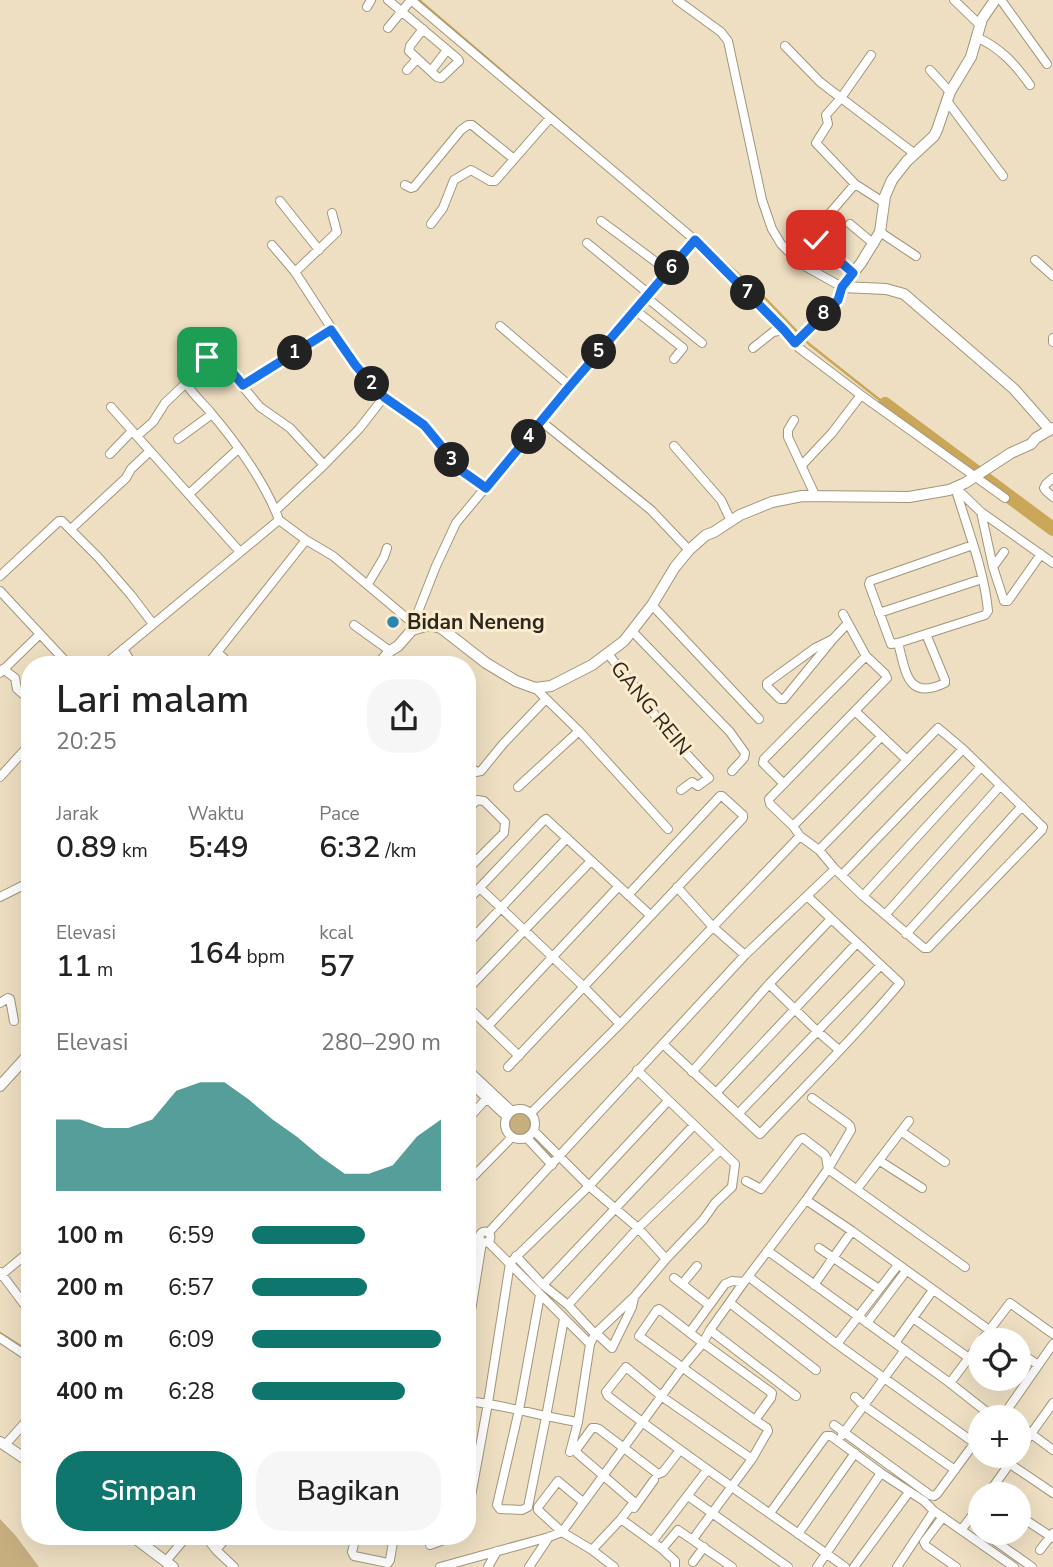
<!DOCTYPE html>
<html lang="id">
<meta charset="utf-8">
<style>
:root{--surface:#fff;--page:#f6f6f6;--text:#222;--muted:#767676;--accent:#0f766e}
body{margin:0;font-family:"Nunito Sans",sans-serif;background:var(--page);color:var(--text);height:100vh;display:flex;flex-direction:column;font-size:26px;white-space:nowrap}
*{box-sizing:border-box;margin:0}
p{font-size:23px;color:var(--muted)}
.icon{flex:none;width:38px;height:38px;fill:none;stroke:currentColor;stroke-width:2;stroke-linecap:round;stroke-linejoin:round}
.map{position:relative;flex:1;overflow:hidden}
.panel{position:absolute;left:21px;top:656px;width:455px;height:889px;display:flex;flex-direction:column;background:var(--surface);border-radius:28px;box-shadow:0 7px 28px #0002}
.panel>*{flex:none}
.tools{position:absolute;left:968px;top:1328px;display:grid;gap:14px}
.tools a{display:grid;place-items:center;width:63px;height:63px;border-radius:50%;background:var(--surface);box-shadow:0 7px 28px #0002;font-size:35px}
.pin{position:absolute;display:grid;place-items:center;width:60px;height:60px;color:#fff;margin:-30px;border-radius:14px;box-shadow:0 4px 10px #0006}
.km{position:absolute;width:35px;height:35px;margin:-18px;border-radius:50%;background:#222;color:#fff;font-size:19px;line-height:35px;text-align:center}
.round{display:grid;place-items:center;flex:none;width:74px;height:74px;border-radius:28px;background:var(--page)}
.head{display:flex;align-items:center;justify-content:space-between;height:119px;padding:0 35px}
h1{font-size:38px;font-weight:600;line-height:52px}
.figures{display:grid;grid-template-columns:repeat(3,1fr);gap:10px;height:119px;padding:7px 35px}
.figures div{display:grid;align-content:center}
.figures b{font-size:30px;font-weight:600}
.figures small{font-size:19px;font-weight:400}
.figures p{font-size:19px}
.chart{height:196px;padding:14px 35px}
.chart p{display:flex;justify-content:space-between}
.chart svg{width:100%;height:126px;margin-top:7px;fill:var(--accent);opacity:.7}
.cta{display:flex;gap:14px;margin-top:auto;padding:14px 35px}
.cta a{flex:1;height:80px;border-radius:28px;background:var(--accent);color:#fff;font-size:28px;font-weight:600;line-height:80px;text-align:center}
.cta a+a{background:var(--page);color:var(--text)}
ul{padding:0 35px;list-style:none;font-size:23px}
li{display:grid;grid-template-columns:112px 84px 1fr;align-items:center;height:52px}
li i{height:18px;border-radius:9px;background:var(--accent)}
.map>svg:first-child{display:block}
.green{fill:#c6ae7e}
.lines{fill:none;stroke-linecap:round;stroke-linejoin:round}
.stream{stroke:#caa658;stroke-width:2.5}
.river{stroke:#caa658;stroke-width:14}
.minor-casing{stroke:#a2957a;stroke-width:10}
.tertiary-casing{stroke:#a2957a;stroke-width:12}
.minor{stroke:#fff;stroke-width:8}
.tertiary{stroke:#fff;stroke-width:10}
.route-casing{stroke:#fff;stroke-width:14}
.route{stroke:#1a73e8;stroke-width:9}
.poi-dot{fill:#2985b2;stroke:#fbeccf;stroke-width:2.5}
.labels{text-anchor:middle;stroke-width:6;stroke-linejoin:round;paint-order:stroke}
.poi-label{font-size:21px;font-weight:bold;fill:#2d281d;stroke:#fbeccf;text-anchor:start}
.street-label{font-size:21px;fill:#2d281d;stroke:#fbeccf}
</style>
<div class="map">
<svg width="1053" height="1567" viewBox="0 0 1053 1567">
<rect width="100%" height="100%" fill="#eedfc2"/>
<path class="green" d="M517 1109C531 1108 538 1118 534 1131L560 1156 552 1165 527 1138 516 1139 507 1134C503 1123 506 1114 517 1109Z
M0 1519 16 1536 39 1567H0Z"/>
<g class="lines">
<path class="stream" d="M419 0 587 144
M707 246 764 297 809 344 885 404
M0 1333 30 1352"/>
<path class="river" d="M885 404 1053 529"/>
<g class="minor-casing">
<path id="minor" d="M388 0 458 59 459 61 441 78 437 77 409 51 410 46 423 29
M411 0 695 240 784 330 799 348 861 395 1005 498
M677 0 721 32 728 41 762 200 772 229 781 244 801 264 842 287 838 300 795 343
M954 0 980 25
M1001 0 1047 64
M367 7 371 0
M388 28 411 0
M976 37C1001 48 1015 64 1030 85
M785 46 820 82 915 154
M871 55 841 98 826 115 828 124 816 143 855 184 883 202
M407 70 417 59
M930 70 950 92
M431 71 447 50
M947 101 1003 176
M405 185 411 188 414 187 461 130 468 125H472L514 159
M280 201 319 250
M601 221 668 271
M431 224 443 208 454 180 471 170 490 181H495L550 118
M850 224 874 244
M880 232 916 256
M587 243 649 294
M272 245 295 272 356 366 384 397 424 425 462 471 486 488
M1035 260 1053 276
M295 272 337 232 332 213
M853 273 818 243 814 237 813 233 855 184
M646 297 702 343
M635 310 683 348 674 359
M500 326 570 386
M1053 338V342
M753 348 773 332 784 330
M186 383C192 394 203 403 211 413 236 442 266 484 279 520
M243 385 331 330
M111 407 240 552
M794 420 788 430V437L815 495
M542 422 651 510 689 550
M137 436 153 422 165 403 186 383 193 370 207 357 216 355 260 407 290 428 324 465
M178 439 212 414
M674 446 721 500 731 521
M110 454 132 431
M802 465 832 433 861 395
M1053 478 1046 484 1044 488 1046 491 1053 497
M955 487C967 528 984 569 988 611L985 615 898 643 891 644 869 584 870 581 973 545
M957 489 981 512 1053 563
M189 494 238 449
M276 510 324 465 359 429 384 397
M981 512 993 567 1004 601H1008L1041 554
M71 529 126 478 131 469 150 451
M993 567 1004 552
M0 576 59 521H62L98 557 131 595 153 624
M368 584 384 557 387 548
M0 591 69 665
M652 605 759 719
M879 613 982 579
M414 622 436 566 456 523 570 386 695 240
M354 625 390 651
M632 631 730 732 745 753 744 758 732 771
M833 639 815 648 767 683V686L780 699H784L833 639 848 623
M898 643C906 672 907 701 945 683V680L926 634
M123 649 133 665
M217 652 231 665
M608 654 642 696 667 733 709 778 698 786 692 782 681 790
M104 665 279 520 306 540 333 556 415 625
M207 665 306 540
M3 669 15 678 17 689 30 700
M0 673 40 634
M855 711 907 760
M579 731 668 829
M467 764 476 772 481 771 503 744 546 699
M0 777 30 744
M784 784 763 763 764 759 866 656
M518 787 579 731 535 688
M467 810 477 800 484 801 505 822 504 833 467 870
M793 826 882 736
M819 850 938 728 963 749 1043 827 1042 830 928 948H924L863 896 835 869 819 850 800 836 793 826 770 804 769 799 887 678 885 674 866 656 843 614
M842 875 963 749
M677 887 713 927 745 955
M480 888 583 986 620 1024
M863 896 981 767
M0 897 30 882
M467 901 543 821 546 819 650 915
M885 915 1000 786
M906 934 1022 806
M467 944 567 838
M769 984 817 1031 839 1050
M467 990 591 861
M0 1003 8 998 10 999 14 1021
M467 1006 519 1056
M488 1026 618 887
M663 1044 760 1134C807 1084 856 1036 900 983L807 896
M508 1067 743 818V815L722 796H720L628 895
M467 1069 512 1111
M692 1072 769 984 831 919
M467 1080 507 1117
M716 1093 857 943
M505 1124a15 15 0 1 1 30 0a15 15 0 1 1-30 0Z
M531 1113 620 1024 800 836
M738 1114 880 966
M467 1120 487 1098
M534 1131 589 1186 638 1228 666 1259
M902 1132 945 1162
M527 1138 552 1165
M880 1161 922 1188
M746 1181 761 1189 799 1140 803 1138 824 1154 826 1157 828 1169 965 1267
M467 1183 512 1137
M857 1189 909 1121
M806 1200 852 1231 1003 1340
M479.5 1237a5.5 5.5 0 1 1 11 0a5.5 5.5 0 1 1-11 0Z
M489 1232 745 955 835 869
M488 1242 590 1344
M819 1248 879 1289
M768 1251 950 1383 988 1413 993 1415 1005 1413
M516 1256 543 1285 568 1305 595 1334
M467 1257 475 1248 478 1240
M510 1263 589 1186 668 1101
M0 1272 30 1312
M0 1276 30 1251
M749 1277 837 1344 973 1442V1445L937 1494 934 1496 930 1495 834 1425
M674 1278 709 1305
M682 1284 697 1266
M543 1285 694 1125
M814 1285 852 1231
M540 1295 519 1410 497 1505 500 1509 522 1510 528 1507 546 1417 564 1319
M730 1303 816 1370
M568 1305 638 1228 720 1150
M913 1318 969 1358
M867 1323 906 1271
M710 1330 796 1396
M690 1332 725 1284 732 1281 744 1282
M596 1333 612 1348 632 1307 634 1298
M467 1336 482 1242
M0 1338 30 1358
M982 1340 1010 1303 1053 1334
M895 1343 933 1290
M837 1344 898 1265
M1018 1351 1038 1365
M950 1383 980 1343
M855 1397 863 1405 955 1470
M467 1401C505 1405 540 1416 578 1422
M1010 1418 1005 1413 1053 1344
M1018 1424 1053 1450
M842 1435 905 1350
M5 1445 30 1417
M570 1452 578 1422 590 1344 595 1334 634 1297 666 1259 703 1220 715 1203 732 1187 735 1164 637 1070
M1018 1452 1053 1403
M752 1459 661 1396 626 1367 606 1392 608 1396C685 1456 766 1510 845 1567
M1010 1464 1053 1493
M988 1494 1015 1456
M688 1496 788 1567
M583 1502 558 1481 538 1507V1510L562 1532 592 1550 614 1567
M634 1508 654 1480
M770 1513 826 1436H831L881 1473 924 1501 934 1511 1014 1567
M1018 1515 1053 1538
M943 1517 924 1542 926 1546 956 1567
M467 1518 488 1403 510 1263
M621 1519 662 1549 675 1561V1567
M962 1529 980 1505
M984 1533 1032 1567
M798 1534 855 1453
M205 1536 216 1550 234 1567
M356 1536 352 1552 354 1556 388 1563 390 1560 394 1536
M431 1536 430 1545 455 1536
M693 1539 752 1459 768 1431 767 1428 755 1420 639 1336 657 1310 659 1309 703 1343 772 1393 771 1398 755 1420
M652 1542 707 1470
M662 1549 678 1530 732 1567
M216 1550 228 1536
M592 1550 621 1519 634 1502 577 1453 576 1450 592 1428H596L599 1429 658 1474 663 1472 680 1450
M1040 1550 1053 1533
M166 1561 187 1536
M693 1562 704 1547
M440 1567 549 1537 562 1532 682 1368 703 1343 710 1330 744 1282 806 1200 828 1169 851 1130 850 1126 847 1123 812 1098
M488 1567 497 1551
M529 1567 549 1537
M817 1567 881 1473
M854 1567 909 1492
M897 1567 934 1511"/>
</g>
<g class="tertiary-casing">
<path id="tertiary" d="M842 287 861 263 880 232 885 196 892 180 907 161 934 136 937 130 950 92 971 57 982 19 995 0
M842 287 886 289 904 294 1014 389 1050 430
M378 665 390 651 398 646 412 630 429 625 441 628 486 663 516 681 535 688 551 686 592 665 624 641 652 605 675 567 689 550 706 535 714 532 740 515 772 502 802 496 909 497 949 490 965 483 1011 453 1031 444 1036 438 1053 428
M0 1086 30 1053
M0 1442 30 1462
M132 1536 173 1567"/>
</g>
<use href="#minor" class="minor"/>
<use href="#tertiary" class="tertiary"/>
</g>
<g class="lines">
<g class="route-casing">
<path id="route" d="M207 357 213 355 219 357 243 385 331 330 356 366 384 397 424 425 462 471 486 488 570 386 695 240 784 330 795 343 838 300 842 287 853 273 816 240"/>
</g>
<use href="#route" class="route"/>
</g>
<circle class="poi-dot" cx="393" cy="622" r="7"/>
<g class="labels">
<g class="poi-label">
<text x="407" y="629">Bidan Neneng</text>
</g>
<g class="street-label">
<text transform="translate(651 708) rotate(51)" y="7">GANG REIN</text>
</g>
</g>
</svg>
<div class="tools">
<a><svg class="icon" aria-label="locate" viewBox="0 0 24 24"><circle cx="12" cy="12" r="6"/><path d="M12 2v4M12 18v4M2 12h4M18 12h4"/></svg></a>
<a>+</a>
<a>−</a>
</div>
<div class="pin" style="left:207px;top:357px;background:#1e9e55"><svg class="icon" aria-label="arrive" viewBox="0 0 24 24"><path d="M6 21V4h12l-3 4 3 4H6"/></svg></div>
<div class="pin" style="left:816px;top:240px;background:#d93025"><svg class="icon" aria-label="check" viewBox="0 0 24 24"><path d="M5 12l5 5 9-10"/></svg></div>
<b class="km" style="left:295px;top:353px">1</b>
<b class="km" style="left:372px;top:384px">2</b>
<b class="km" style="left:452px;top:460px">3</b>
<b class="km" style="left:529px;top:437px">4</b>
<b class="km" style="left:599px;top:352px">5</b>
<b class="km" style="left:672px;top:268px">6</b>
<b class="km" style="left:748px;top:293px">7</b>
<b class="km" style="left:824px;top:314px">8</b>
<section class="panel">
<div class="head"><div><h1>Lari malam</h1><p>20:25</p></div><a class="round"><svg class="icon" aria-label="share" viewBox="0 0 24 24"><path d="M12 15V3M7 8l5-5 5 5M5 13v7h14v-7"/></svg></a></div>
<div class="figures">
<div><p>Jarak</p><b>0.89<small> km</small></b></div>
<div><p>Waktu</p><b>5:49</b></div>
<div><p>Pace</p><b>6:32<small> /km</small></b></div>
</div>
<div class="figures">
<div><p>Elevasi</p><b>11<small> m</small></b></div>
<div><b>164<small> bpm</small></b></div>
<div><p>kcal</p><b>57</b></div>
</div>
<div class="chart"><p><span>Elevasi</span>280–290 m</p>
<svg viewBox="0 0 160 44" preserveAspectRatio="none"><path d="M0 44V19L10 19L20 22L30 22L40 19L50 9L60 6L70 6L80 12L90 19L100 25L110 32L120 38L130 38L140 35L150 25L160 19V44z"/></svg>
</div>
<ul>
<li><b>100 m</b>6:59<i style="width:60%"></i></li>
<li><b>200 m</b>6:57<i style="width:61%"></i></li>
<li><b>300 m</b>6:09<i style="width:100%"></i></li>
<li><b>400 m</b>6:28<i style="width:81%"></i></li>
</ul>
<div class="cta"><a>Simpan</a><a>Bagikan</a></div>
</section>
</div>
